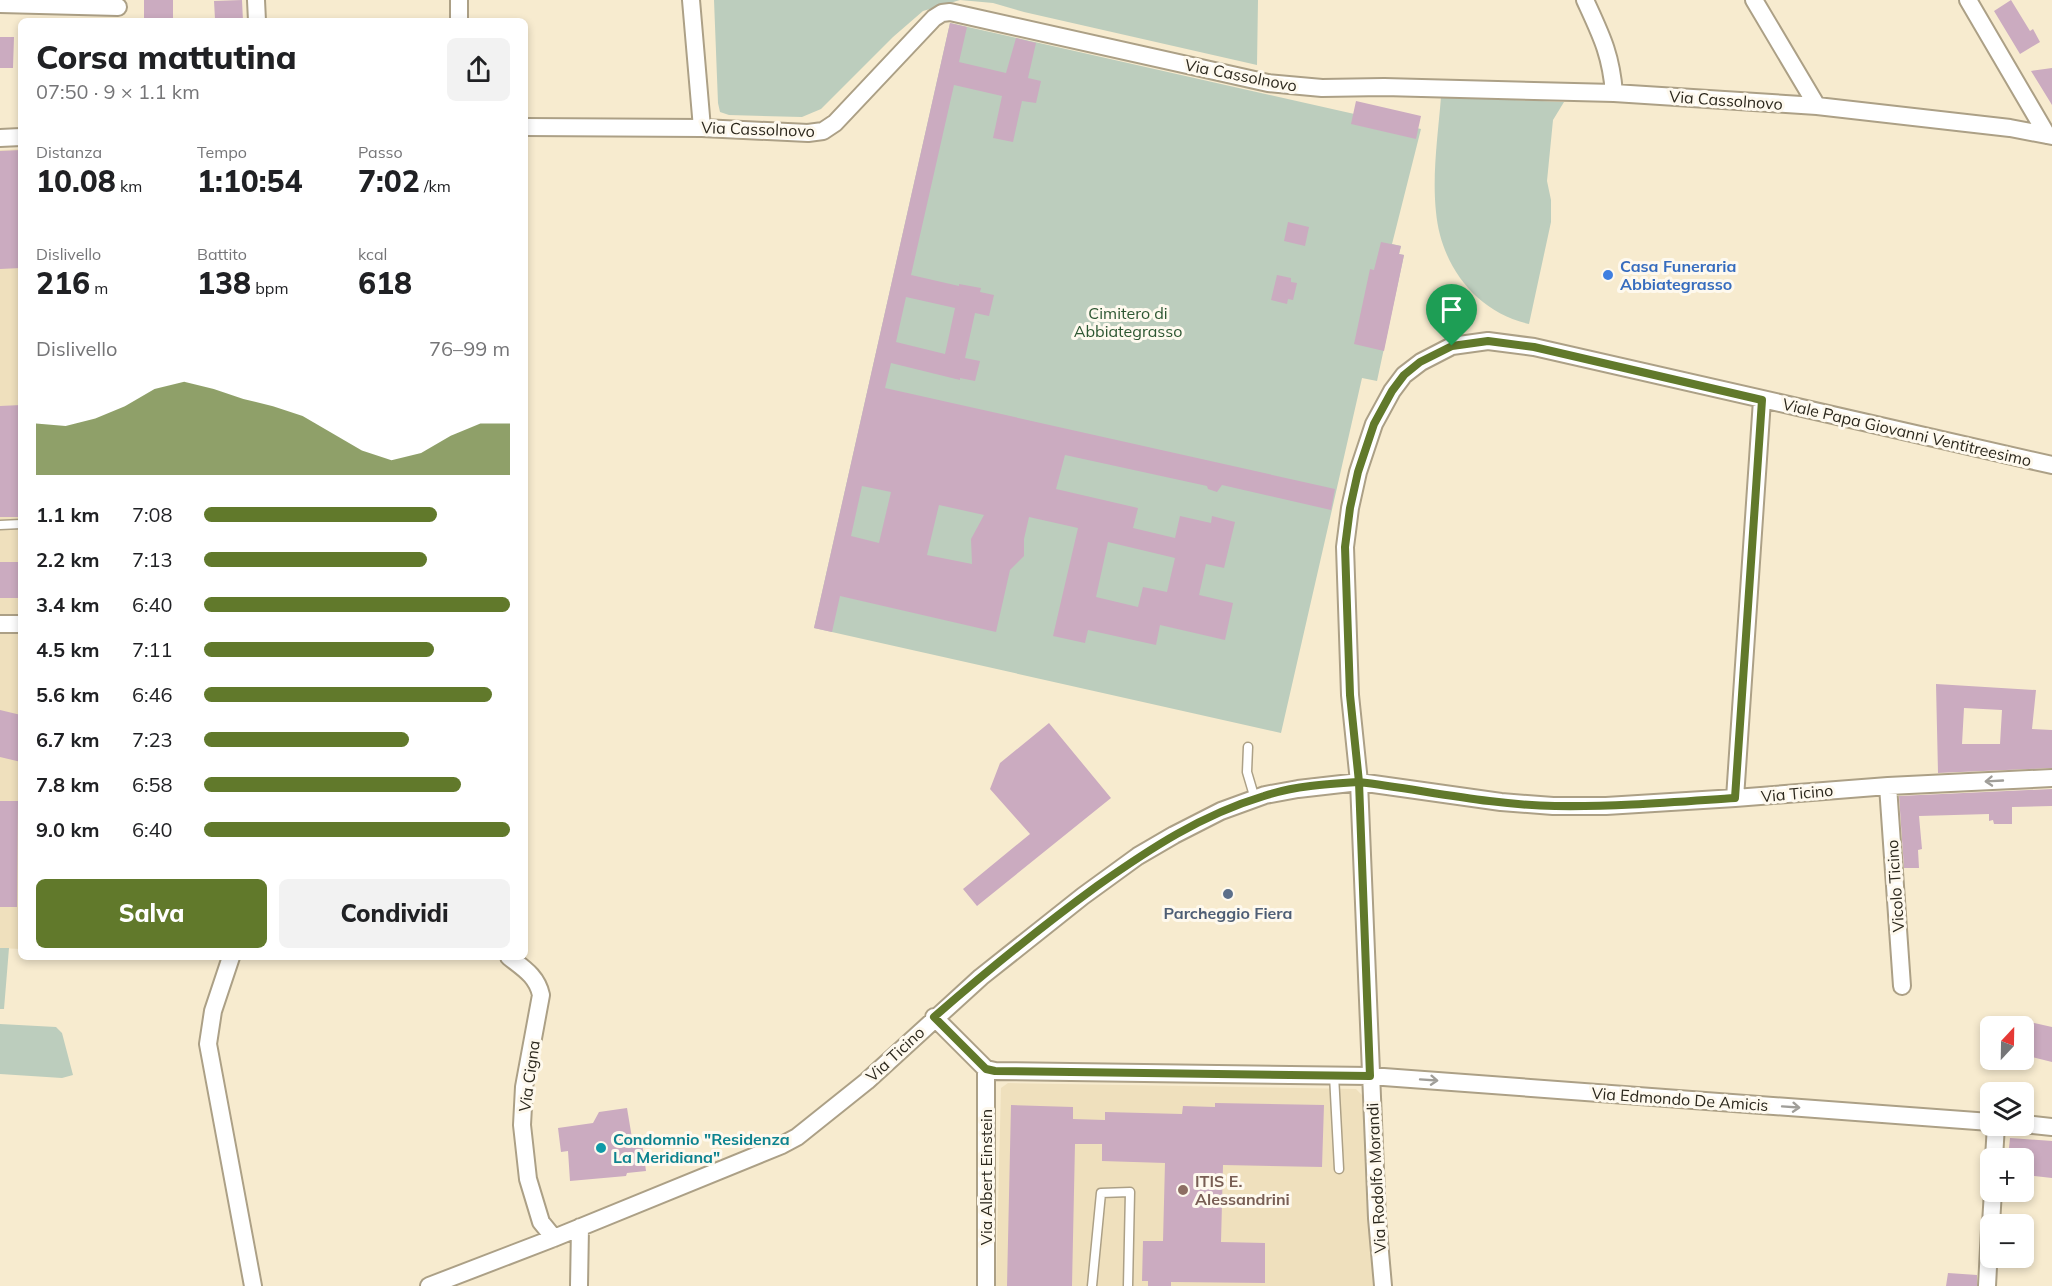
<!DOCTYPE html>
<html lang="it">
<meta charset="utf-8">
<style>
:root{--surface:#fff;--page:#f2f2f2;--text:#202124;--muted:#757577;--accent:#61792b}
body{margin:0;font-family:Mulish,sans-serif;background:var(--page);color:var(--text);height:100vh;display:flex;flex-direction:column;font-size:22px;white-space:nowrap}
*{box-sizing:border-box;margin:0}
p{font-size:20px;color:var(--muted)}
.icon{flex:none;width:33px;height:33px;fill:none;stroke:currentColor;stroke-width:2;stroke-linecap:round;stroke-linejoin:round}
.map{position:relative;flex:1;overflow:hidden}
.drawer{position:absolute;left:18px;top:18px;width:510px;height:942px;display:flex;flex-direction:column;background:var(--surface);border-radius:9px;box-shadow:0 3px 9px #0003}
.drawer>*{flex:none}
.needle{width:39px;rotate:22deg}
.controls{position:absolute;left:1980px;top:1016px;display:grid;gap:12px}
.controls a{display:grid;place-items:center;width:54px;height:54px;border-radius:9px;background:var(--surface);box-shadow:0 3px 9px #0003;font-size:30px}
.pin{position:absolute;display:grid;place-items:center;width:51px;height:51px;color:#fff;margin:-62px -26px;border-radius:50% 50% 50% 0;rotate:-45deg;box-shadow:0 0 6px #0007}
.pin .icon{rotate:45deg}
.round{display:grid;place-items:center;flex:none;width:63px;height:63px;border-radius:9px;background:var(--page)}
.summary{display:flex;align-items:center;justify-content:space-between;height:102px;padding:0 18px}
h1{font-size:33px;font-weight:800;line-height:45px}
.stats{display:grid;grid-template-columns:repeat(3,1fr);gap:9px;height:102px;padding:6px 18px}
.stats div{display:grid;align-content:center}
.stats b{font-size:30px;font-weight:800}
.stats small{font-size:16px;font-weight:400}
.stats p{font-size:16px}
.chart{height:168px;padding:12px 18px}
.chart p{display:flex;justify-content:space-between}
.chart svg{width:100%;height:108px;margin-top:6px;fill:var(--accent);opacity:.7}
.action{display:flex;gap:12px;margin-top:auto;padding:12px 18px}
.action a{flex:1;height:69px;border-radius:9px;background:var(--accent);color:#fff;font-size:24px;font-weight:800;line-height:69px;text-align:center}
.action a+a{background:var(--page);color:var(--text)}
ul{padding:0 18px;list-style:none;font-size:20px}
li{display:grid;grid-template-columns:96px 72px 1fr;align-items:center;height:45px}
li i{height:15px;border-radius:8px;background:var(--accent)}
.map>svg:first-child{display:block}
.built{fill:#efe0bd}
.green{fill:#bccdbd}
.building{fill:#cbabc0;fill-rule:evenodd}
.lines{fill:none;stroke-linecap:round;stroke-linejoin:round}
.lane-casing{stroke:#aca086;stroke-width:11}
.street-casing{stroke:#aca086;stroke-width:20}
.lane{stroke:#fff;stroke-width:8}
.street{stroke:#fff;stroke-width:16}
.oneway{stroke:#a09e99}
.route-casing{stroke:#fff;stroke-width:12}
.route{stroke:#61792b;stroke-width:8}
.shop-dot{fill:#3f7fe0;stroke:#fef9ee;stroke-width:2}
.service-dot{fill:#5c6f8a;stroke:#fef9ee;stroke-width:2}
.culture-dot{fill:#0f9aa8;stroke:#fef9ee;stroke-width:2}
.education-dot{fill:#8d6e63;stroke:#fef9ee;stroke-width:2}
.labels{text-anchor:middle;stroke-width:6;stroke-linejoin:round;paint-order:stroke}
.street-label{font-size:16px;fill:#2c281d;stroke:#fef9ee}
.shop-label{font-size:16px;font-weight:bold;fill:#366cbe;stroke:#fef9ee;text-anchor:start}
.park-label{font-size:16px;fill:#2c5631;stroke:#fef9ee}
.service-label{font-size:16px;font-weight:bold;fill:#4e5e75;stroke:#fef9ee}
.culture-label{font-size:16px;font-weight:bold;fill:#0d838f;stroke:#fef9ee;text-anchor:start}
.education-label{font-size:16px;font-weight:bold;fill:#785e54;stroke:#fef9ee;text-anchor:start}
</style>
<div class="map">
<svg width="2052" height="1286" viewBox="0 0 2052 1286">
<rect width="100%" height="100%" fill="#f7ebcf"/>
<path class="built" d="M21 149V949L0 948V150Z
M1008 1083 1356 1089 1362 1095 1373 1286H996L1001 1088Z"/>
<path class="green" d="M714 0H1258L1257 65 1024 12 993 3 960 0 923 11 893 37 821 109 802 117 729 115 720 112 718 103Z
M950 23 1421 129 1392 244 1401 246 1399 254 1404 255 1377 381 1362 378 1281 733 814 628Z
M1441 97 1564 102 1553 120 1547 181 1551 200V222L1529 324C1476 312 1441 266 1436 212 1432 174 1438 135 1441 97Z
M0 948H9L4 1009H0Z
M0 1024 56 1027 62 1033 73 1075 62 1078 0 1074Z"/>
<path class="building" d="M144 0H173V21H144Z
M242 0 243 21H230V18L215 19 214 1Z
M2011 0 2030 31 2033 29 2040 42 2020 54 1994 11Z
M950 23 967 27 959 62 1006 73 1016 38 1036 43 1028 78 1041 81 1036 103 1022 101 1013 142 993 138 1002 96 954 85 911 275 959 286V284L981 288 980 292 994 295 989 316 975 313 965 358 980 361 975 381 960 378V380L891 363 885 388 1335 489 1331 510 1222 485 1217 492 1208 489 1207 486 1065 455 1056 489 1138 508 1133 528 1175 538 1180 516 1211 523 1212 516 1235 522 1224 568 1206 564 1199 595 1233 603 1225 640 1160 625 1156 645 1088 630 1085 643 1053 636 1078 528 1029 517 1024 539V556L1010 570 996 632 840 596 832 632 814 628ZM906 297 955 308 945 354 896 342ZM862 486 891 492 879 543 851 536ZM939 505 984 515 971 539 972 564 927 555ZM1108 542 1175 558 1167 592 1143 587 1138 607 1096 597Z
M0 37H14L13 68H0Z
M2052 68V105L2031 71Z
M1356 101 1421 116 1416 139 1351 124Z
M21 150V268L0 269V151Z
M1288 222 1309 227 1305 246 1284 241Z
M1381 242 1401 246 1399 254 1404 255 1384 351 1354 344 1370 269 1374 270Z
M1277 275 1291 278V282L1297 283 1293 300 1288 299 1287 304 1271 300Z
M21 405V517H0V406Z
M0 562H21V598H0Z
M1936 684 2036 690 2032 729 2052 730V768L1938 773ZM1964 708 2002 710 2000 744H1962Z
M0 710 21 715V762L0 757Z
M1049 723 1111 798 977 906 963 889 1030 834 990 789 1000 763Z
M2052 789V806L2012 807V824H1994L1993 820 1989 821V814L1919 816 1922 849 1918 850 1919 868H1904L1899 796Z
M0 801H18L17 907H0Z
M2030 1022 2052 1027V1062L2024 1055Z
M1215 1103 1324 1105 1322 1167 1223 1165 1221 1242 1265 1243V1283L1171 1282V1286H1148V1281H1142L1143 1241H1163L1165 1163 1102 1161V1144H1075L1072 1286H1007L1011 1105 1073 1107V1119L1105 1120V1112L1182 1114 1183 1106 1215 1107Z
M627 1108 633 1144 642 1143 646 1171 627 1173 626 1176 570 1181 568 1151 561 1152 558 1128 593 1123 599 1112Z
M2010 1138 2052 1141V1178L2024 1175V1158H2008Z
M1948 1273 1977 1275V1286H1946Z"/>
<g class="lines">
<g class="lane-casing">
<path id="lane" d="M0 525 21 524
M1248 747 1247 772 1255 799
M1334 1075 1339 1169
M1092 1286 1101 1193 1130 1192 1128 1286"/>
</g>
<g class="street-casing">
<path id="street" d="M256 0 257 21
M459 0V21
M691 0 702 128
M1585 0C1601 35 1611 54 1614 93
M1754 0 1817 106
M1968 0 2047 135
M0 4 118 7
M525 127 702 128 808 133 823 131 835 123 934 18 942 13 950 12 1268 83 1322 88 1384 87 1614 93 1817 106 2010 128 2052 136
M0 138 21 137
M0 624H21
M1888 786 1902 986
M1735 798 1762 400
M231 957 213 1011 208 1044 253 1286
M509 957C523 968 537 976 541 995L524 1087 522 1125 528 1179 541 1222 554 1238
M934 1017 986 1069 995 1071 1370 1076 1990 1122
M986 1069V1286
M2024 1124 2052 1127
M1994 1158 1996 1125
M1991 1224 1993 1191
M429 1286 554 1238 782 1145 797 1137 867 1081 981 977 1083 896 1138 856 1174 835 1221 811 1265 795 1298 789 1359 782 1501 802 1553 806H1606L1735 798 1888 786 2052 778
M579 1286 580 1227
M1383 1286 1377 1218 1359 782 1350 695 1345 547 1350 508 1358 472 1374 424 1392 391 1404 375 1421 362 1452 346 1488 341 1534 347 2052 465
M1987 1286 1990 1229"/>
</g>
<use href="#lane" class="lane"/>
<use href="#street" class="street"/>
</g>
<defs><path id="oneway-shaft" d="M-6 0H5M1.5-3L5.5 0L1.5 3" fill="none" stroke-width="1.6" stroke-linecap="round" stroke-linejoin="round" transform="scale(1.5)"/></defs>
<g class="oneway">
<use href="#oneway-shaft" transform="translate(1994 781) rotate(177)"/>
<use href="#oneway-shaft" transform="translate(1429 1080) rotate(4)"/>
<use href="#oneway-shaft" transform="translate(1791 1107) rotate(4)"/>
</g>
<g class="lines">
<g class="route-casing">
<path id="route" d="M1452 346 1420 362 1404 375 1392 391 1374 424 1358 472 1350 508 1345 547 1350 695 1359 782C1327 784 1294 786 1264 796 1201 815 1151 848 1097 886 1041 927 987 971 934 1017L986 1069 995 1071 1370 1076 1359 782C1424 790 1490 805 1555 806 1615 807 1675 802 1735 798L1762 400 1534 347 1488 341 1452 346"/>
</g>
<use href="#route" class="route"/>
</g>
<circle class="shop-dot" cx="1608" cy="275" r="6"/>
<circle class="service-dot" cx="1228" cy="894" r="6"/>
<circle class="culture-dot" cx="601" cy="1148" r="6"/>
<circle class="education-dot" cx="1183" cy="1190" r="6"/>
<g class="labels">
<g class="street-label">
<text transform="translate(1241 75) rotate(11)" y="6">Via Cassolnovo</text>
<text transform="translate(1726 100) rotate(4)" y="6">Via Cassolnovo</text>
<text transform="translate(758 129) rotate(2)" y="6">Via Cassolnovo</text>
<text transform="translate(1907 432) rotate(13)" y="6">Viale Papa Giovanni Ventitreesimo</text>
<text transform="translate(1797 793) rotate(-5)" y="6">Via Ticino</text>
<text transform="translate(1895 886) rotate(-94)" y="6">Vicolo Ticino</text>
<text transform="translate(895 1054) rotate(-43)" y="6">Via Ticino</text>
<text transform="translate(529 1076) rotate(-82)" y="6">Via Cigna</text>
<text transform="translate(1680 1099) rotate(4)" y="6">Via Edmondo De Amicis</text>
<text transform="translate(986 1177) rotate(-90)" y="6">Via Albert Einstein</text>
<text transform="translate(1376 1178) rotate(-93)" y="6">Via Rodolfo Morandi</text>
</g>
<g class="shop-label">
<text x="1620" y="272">Casa Funeraria<tspan x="1620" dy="18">Abbiategrasso</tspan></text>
</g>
<g class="park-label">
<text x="1128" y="319">Cimitero di<tspan x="1128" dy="18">Abbiategrasso</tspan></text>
</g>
<g class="service-label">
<text x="1228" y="919">Parcheggio Fiera</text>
</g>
<g class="culture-label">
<text x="613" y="1145">Condomnio "Residenza<tspan x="613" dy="18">La Meridiana"</tspan></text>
</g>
<g class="education-label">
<text x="1195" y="1187">ITIS E.<tspan x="1195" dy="18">Alessandrini</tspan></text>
</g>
</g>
</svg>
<div class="controls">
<a><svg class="needle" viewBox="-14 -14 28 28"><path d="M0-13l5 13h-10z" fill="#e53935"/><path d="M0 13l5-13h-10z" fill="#757577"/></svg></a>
<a><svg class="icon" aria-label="layers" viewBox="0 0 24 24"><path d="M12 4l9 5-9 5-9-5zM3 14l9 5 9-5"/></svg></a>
<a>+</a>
<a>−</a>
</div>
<div class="pin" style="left:1452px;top:346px;background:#1e9e55"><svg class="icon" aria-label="arrive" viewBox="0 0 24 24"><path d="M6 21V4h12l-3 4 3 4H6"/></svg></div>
<section class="drawer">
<div class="summary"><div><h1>Corsa mattutina</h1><p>07:50 · 9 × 1.1 km</p></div><a class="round"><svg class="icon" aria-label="share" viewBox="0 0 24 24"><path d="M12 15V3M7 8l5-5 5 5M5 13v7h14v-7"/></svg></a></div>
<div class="stats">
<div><p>Distanza</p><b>10.08<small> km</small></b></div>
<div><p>Tempo</p><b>1:10:54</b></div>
<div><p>Passo</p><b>7:02<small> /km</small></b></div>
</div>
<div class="stats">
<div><p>Dislivello</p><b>216<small> m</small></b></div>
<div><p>Battito</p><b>138<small> bpm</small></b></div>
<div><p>kcal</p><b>618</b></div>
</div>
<div class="chart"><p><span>Dislivello</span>76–99 m</p>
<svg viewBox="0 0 160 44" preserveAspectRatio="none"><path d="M0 44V23L10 24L20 21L30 16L40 9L50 6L60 9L70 13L80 16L90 20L100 27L110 34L120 38L130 35L140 28L150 23L160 23V44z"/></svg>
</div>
<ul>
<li><b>1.1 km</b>7:08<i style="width:76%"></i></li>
<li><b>2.2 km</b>7:13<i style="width:73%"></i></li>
<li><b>3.4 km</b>6:40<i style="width:100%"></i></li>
<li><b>4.5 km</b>7:11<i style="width:75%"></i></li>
<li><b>5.6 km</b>6:46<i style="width:94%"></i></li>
<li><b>6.7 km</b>7:23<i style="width:67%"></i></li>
<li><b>7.8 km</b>6:58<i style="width:84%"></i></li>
<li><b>9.0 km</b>6:40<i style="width:100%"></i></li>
</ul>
<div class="action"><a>Salva</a><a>Condividi</a></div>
</section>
</div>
